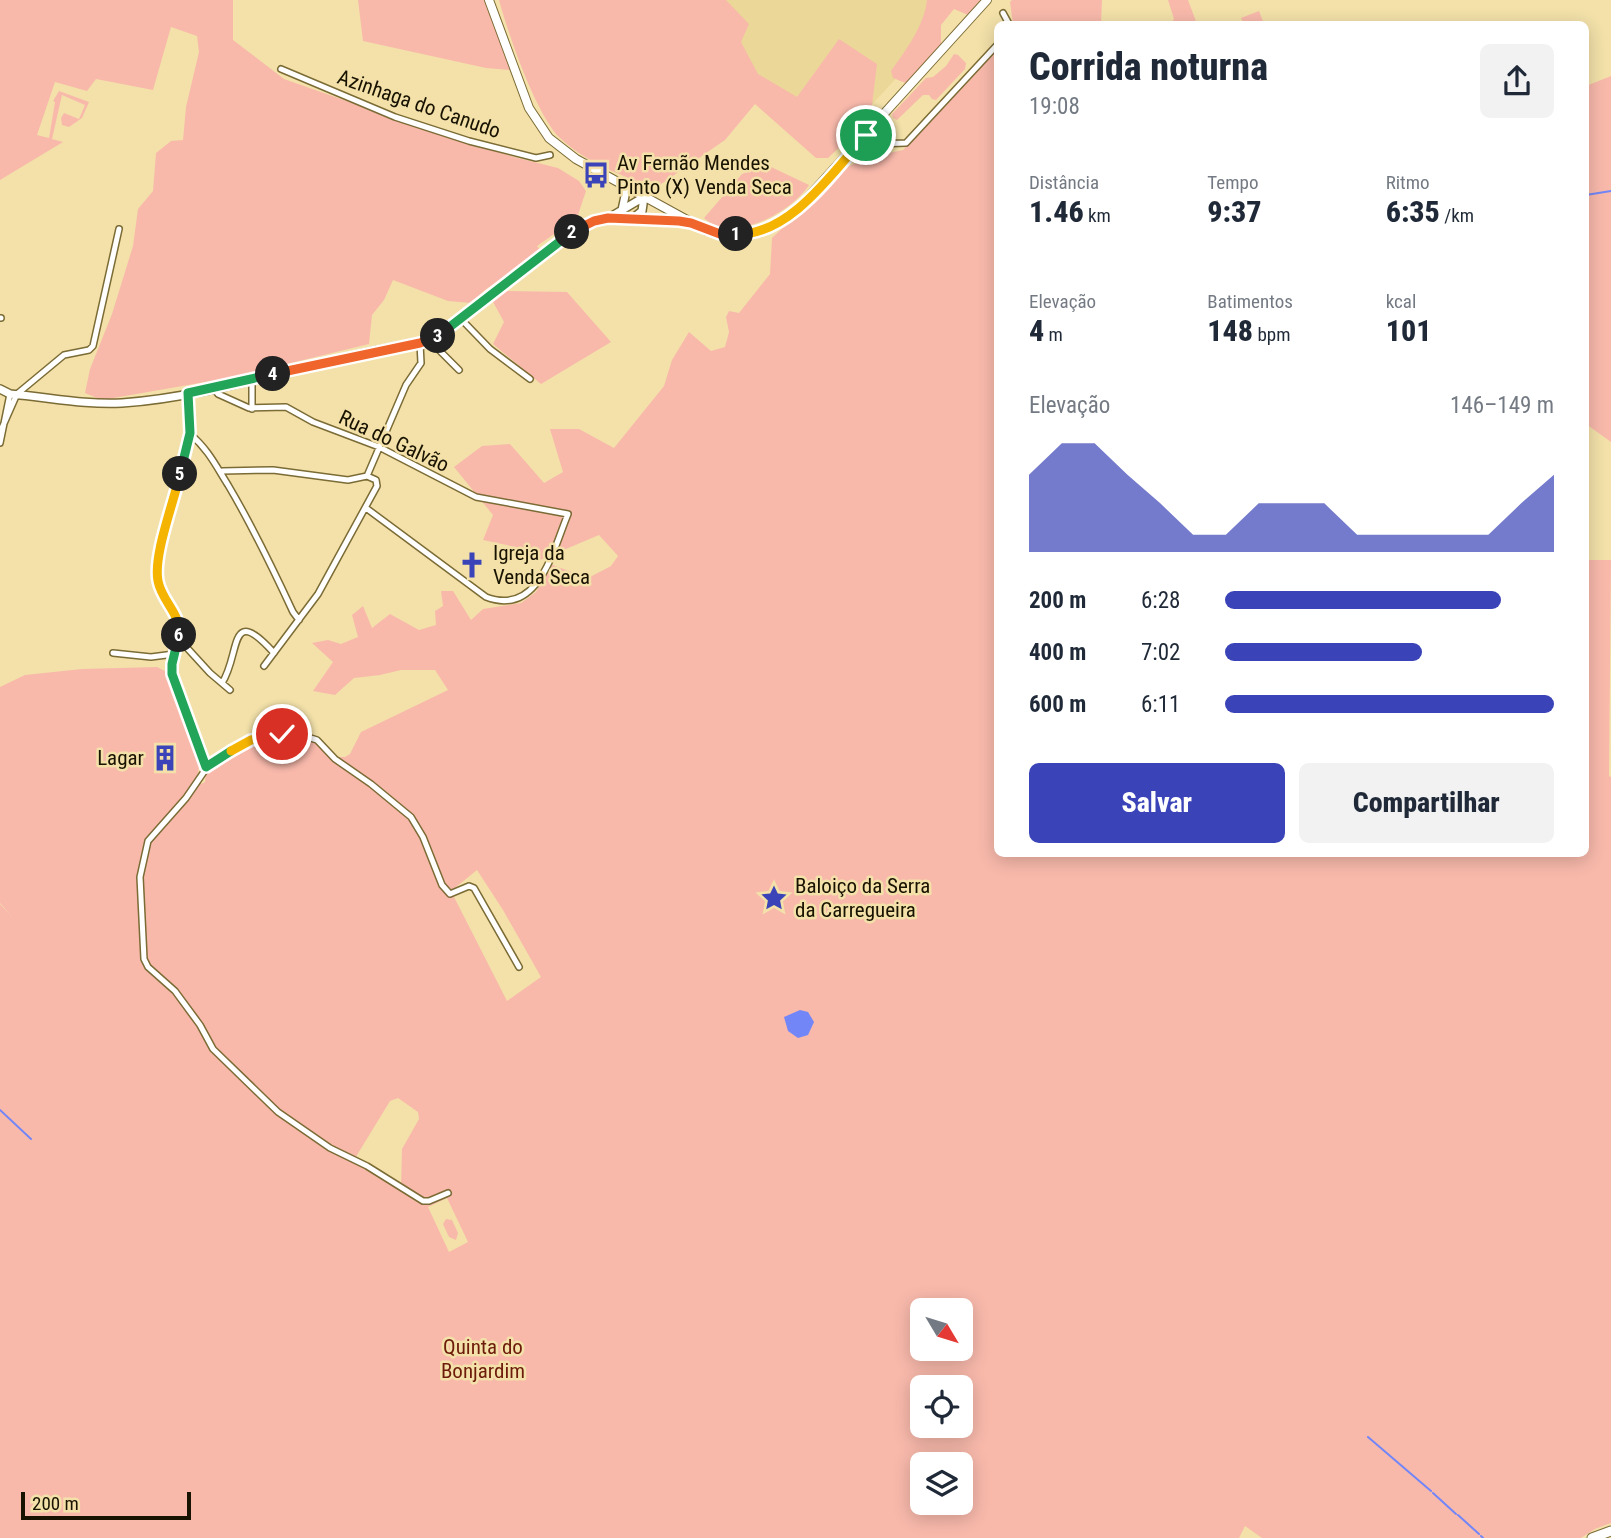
<!DOCTYPE html>
<html lang="pt">
<meta charset="utf-8">
<style>
:root{--surface:#fff;--page:#f2f2f3;--text:#1f2937;--muted:#747a83;--accent:#3a43b7}
body{margin:0;font-family:"Roboto Condensed",sans-serif;background:var(--page);color:var(--text);height:100vh;display:flex;flex-direction:column;font-size:26px;white-space:nowrap}
*{box-sizing:border-box;margin:0}
p{font-size:23px;color:var(--muted)}
.icon{flex:none;width:38px;height:38px;fill:none;stroke:currentColor;stroke-width:2;stroke-linecap:round;stroke-linejoin:round}
.map{position:relative;flex:1;overflow:hidden}
.details{position:absolute;left:994px;top:21px;width:595px;height:836px;display:flex;flex-direction:column;background:var(--surface);border-radius:10px;box-shadow:0 4px 18px #0003}
.details>*{flex:none}
.needle{width:46px;rotate:128deg}
.controls{position:absolute;left:910px;top:1298px;display:grid;gap:14px}
.controls a{display:grid;place-items:center;width:63px;height:63px;border-radius:10px;background:var(--surface);box-shadow:0 4px 18px #0003;font-size:35px}
.scale{position:absolute;left:21px;bottom:18px;width:170px;box-sizing:border-box;padding-left:7px;border:4px solid #181200;border-top:0;font-size:19px;line-height:24px;white-space:nowrap;color:#181200;-webkit-text-stroke:5px #f3e1a9;paint-order:stroke}
.pin{position:absolute;display:grid;place-items:center;width:60px;height:60px;color:#fff;margin:-30px;border:4px solid #fff;border-radius:50%;box-shadow:0 2px 7px #0007}
.km{position:absolute;width:35px;height:35px;margin:-18px;border-radius:50%;background:#222;color:#fff;font-size:19px;line-height:35px;text-align:center}
.round{display:grid;place-items:center;flex:none;width:74px;height:74px;border-radius:10px;background:var(--page)}
.overview{display:flex;align-items:center;justify-content:space-between;height:119px;padding:0 35px}
h1{font-size:38px;font-weight:800;line-height:52px}
.stats{display:grid;grid-template-columns:repeat(3,1fr);gap:10px;height:119px;padding:7px 35px}
.stats div{display:grid;align-content:center}
.stats b{font-size:30px;font-weight:800}
.stats small{font-size:19px;font-weight:400}
.stats p{font-size:19px}
.chart{height:196px;padding:14px 35px}
.chart p{display:flex;justify-content:space-between}
.chart svg{width:100%;height:126px;margin-top:7px;fill:var(--accent);opacity:.7}
.cta{display:flex;gap:14px;margin-top:auto;padding:14px 35px}
.cta a{flex:1;height:80px;border-radius:10px;background:var(--accent);color:#fff;font-size:28px;font-weight:800;line-height:80px;text-align:center}
.cta a+a{background:var(--page);color:var(--text)}
ul{padding:0 35px;list-style:none;font-size:23px}
li{display:grid;grid-template-columns:112px 84px 1fr;align-items:center;height:52px}
li i{height:18px;border-radius:9px;background:var(--accent)}
.map>svg:first-child{display:block}
.built{fill:#ebd797}
.green{fill:#f8b9ab;fill-rule:evenodd}
.water{fill:#7286f7}
.lines{fill:none;stroke-linecap:round;stroke-linejoin:round}
.stream{stroke:#7286f7;stroke-width:2}
.minor-casing{stroke:#7b6b35;stroke-width:8}
.tertiary-casing{stroke:#7b6b35;stroke-width:10}
.secondary-casing{stroke:#7b6b35;stroke-width:10}
.primary-casing{stroke:#7b6b35;stroke-width:11}
.minor{stroke:#fff;stroke-width:5}
.tertiary{stroke:#fff;stroke-width:7}
.secondary{stroke:#fff;stroke-width:8}
.primary{stroke:#fff;stroke-width:9}
.split-1-casing{stroke:#fff;stroke-width:14}
.split-2-casing{stroke:#fff;stroke-width:14}
.split-3-casing{stroke:#fff;stroke-width:14}
.split-4-casing{stroke:#fff;stroke-width:14}
.split-5-casing{stroke:#fff;stroke-width:14}
.split-6-casing{stroke:#fff;stroke-width:14}
.split-7-casing{stroke:#fff;stroke-width:14}
.split-8-casing{stroke:#fff;stroke-width:14}
.split-1{stroke:#f5b400;stroke-width:9}
.split-2{stroke:#f0652b;stroke-width:9}
.split-3{stroke:#22a559;stroke-width:9}
.split-4{stroke:#f0652b;stroke-width:9}
.split-5{stroke:#22a559;stroke-width:9}
.split-6{stroke:#f5b400;stroke-width:9}
.split-7{stroke:#22a559;stroke-width:9}
.split-8{stroke:#f5b400;stroke-width:9}
.labels{text-anchor:middle;stroke-width:5;stroke-linejoin:round;paint-order:stroke}
.street-label{font-size:21px;fill:#181200;stroke:#f3e1a9}
.poi-label{font-size:21px;fill:#181200;stroke:#f3e1a9;text-anchor:start}
.park-label{font-size:21px;fill:#6d1b0b;stroke:#f3e1a9}
</style>
<div class="map">
<svg width="1611" height="1538" viewBox="0 0 1611 1538">
<rect width="100%" height="100%" fill="#f3e1a9"/>
<path class="built" d="M678 0H935L912 61 866 111 797 123Z"/>
<path class="green" d="M0 0H233V40L284 79 438 133 514 157 558 168 579 181 586 191 577 218 537 246 541 251 485 290 471 303 448 301 393 280 384 300 372 315 369 344 234 377 102 400 85 393 90 369 112 314 133 246 138 209 153 191 156 153 171 141 183 140 186 107 199 52 197 36 171 27 153 90 96 79 87 91 55 82 37 135 49 138 55 102 53 101 59 91 89 102 82 118 69 127 62 125 61 118 64 113 79 119 85 105 62 95 52 139 63 142 0 180Z
M358 0H484L511 70 486 68 363 41Z
M499 0H726L749 24 741 42 758 74 797 97 839 39 877 64 871 113 863 125 828 158H816L755 104 725 140 654 189C622 175 585 162 560 138 536 115 508 33 499 0Z
M927 0H980L968 15 954 9 941 25V44L908 84 893 78 891 71C906 50 924 26 927 0Z
M1012 0H1102L1101 24H1013L1010 2Z
M1168 0H1188L1197 24H1170L1174 19Z
M1259 11 1264 24H1244L1241 18Z
M997 46 998 854H1586V560H1611L1609 776 1611 777V1523L1595 1529 1581 1538H1262L1245 1526 1239 1538H0V904L12 917 0 903V687L25 675 82 669 157 667 167 672 199 767 197 779 201 784 205 782 206 769C231 749 280 723 313 740 322 744 325 753 331 760 335 764 353 772 360 776L338 757H345L350 754 361 732 448 690 435 670H401L380 675 354 678 335 695 313 691 333 662 312 643 328 640 341 644 358 637 352 615 363 606 372 628 390 614 419 630 436 625 435 611 443 606 441 591H453L471 620 483 609 521 603 536 592 550 564 588 578 611 566 618 556 599 535 540 560 520 548 483 540 493 515 454 467 482 446 510 444 544 483 563 472 550 429H579L614 448 664 386 672 360 689 332 711 351 725 347 729 332 726 317 729 311 739 313 770 274 772 238 846 167 875 156 903 150ZM477 870 503 910 541 977 507 1001 451 891ZM398 1098 418 1112 419 1119 402 1149 401 1187 354 1160 390 1101ZM447 1198 468 1242 449 1252 428 1207ZM922 1311H961V1349H922ZM922 1388H961V1426H922ZM922 1465H961V1503H922Z
M954 54 958 55 966 63 965 69 936 100 932 99 929 95H923L897 120 893 118 892 114 926 78 933 77 946 66Z
M1611 76V442L1586 424V86Z
M767 165 809 185C792 212 732 245 704 218L742 174Z
M505 291 567 292 611 342 541 384 493 344 504 322 492 300Z
M446 1219 452 1220 458 1233 456 1240 449 1237 443 1224Z"/>
<path class="water" d="M800 1010 808 1012 814 1022 808 1035 798 1038 788 1031 784 1017Z"/>
<g class="lines">
<path class="stream" d="M1586 195 1611 191
M0 1110 31 1139
M1368 1437 1431 1491
M1433 1493 1456 1514
M1458 1515 1479 1534
M1481 1536 1483 1538"/>
<g class="minor-casing">
<path id="minor" d="M1003 13 1009 24
M281 69 395 117 469 141 536 158 550 155
M866 135 877 144 906 143 998 44
M0 318H1
M461 319 490 349 530 379
M429 340 459 370
M252 379V409
M213 388 218 394 249 408 286 407 313 422 379 447 476 497 568 514C553 550 539 617 486 597L366 508
M188 393 190 434 157 567 160 589 178 617 180 627 172 665V675L206 767
M2 428 17 394 64 355 89 350 93 346 119 229
M190 434C208 449 216 466 228 485 253 527 273 569 293 612L299 620
M0 443 10 394
M222 471 273 470 348 480 367 476
M178 638 210 673 230 690
M113 653 151 657 174 654
M264 666 318 594 377 486 376 480 367 476 406 385 421 363 420 343
M222 683C241 654 228 602 274 653
M448 1193 429 1201H423L367 1166 330 1148 278 1112 213 1049 200 1025 175 991 148 967 144 959 140 877 148 841 186 798 210 763 251 740 271 734 301 735 317 740 335 759 371 784 411 817 423 837 442 885 450 894 469 886 474 888 519 967"/>
</g>
<g class="tertiary-casing">
<path id="tertiary" d="M622 210 625 196 623 185
M612 216 644 197
M632 219 642 211 644 197
M0 389 10 394C48 397 84 405 122 403 222 396 321 357 420 343L436 337 452 326 575 229 594 221 608 218 690 222"/>
</g>
<g class="secondary-casing">
<path id="secondary" d="M489 0 529 108 549 138 576 159 707 231C745 241 775 229 803 203L987 0"/>
</g>
<g class="primary-casing">
<path id="primary" d="M1592 1538 1611 1531"/>
</g>
<use href="#minor" class="minor"/>
<use href="#tertiary" class="tertiary"/>
<use href="#secondary" class="secondary"/>
<use href="#primary" class="primary"/>
</g>
<g class="lines">
<g class="split-1-casing">
<path id="split-1" d="M736 234C790 236 833 172 866 135"/>
</g>
<g class="split-2-casing">
<path id="split-2" d="M572 232 594 221 608 218 679 221 691 223 720 234H736"/>
</g>
<g class="split-3-casing">
<path id="split-3" d="M438 336 572 232"/>
</g>
<g class="split-4-casing">
<path id="split-4" d="M273 374 420 343 438 336"/>
</g>
<g class="split-5-casing">
<path id="split-5" d="M180 474 190 433 188 393 273 374"/>
</g>
<g class="split-6-casing">
<path id="split-6" d="M179 635C181 613 162 602 158 581 153 555 174 502 180 474"/>
</g>
<g class="split-7-casing">
<path id="split-7" d="M179 635 172 664V674L206 767 231 751"/>
</g>
<g class="split-8-casing">
<path id="split-8" d="M231 751 251 740 282 734"/>
</g>
<use href="#split-1" class="split-1"/>
<use href="#split-2" class="split-2"/>
<use href="#split-3" class="split-3"/>
<use href="#split-4" class="split-4"/>
<use href="#split-5" class="split-5"/>
<use href="#split-6" class="split-6"/>
<use href="#split-7" class="split-7"/>
<use href="#split-8" class="split-8"/>
</g>
<defs>
<g id="bus-bare" transform="scale(2.1)"><path d="M-5-6H5V4H4V6H2V4H-2V6H-4V4H-5ZM-3.5-4V0h7V-4ZM-3.5 1.2v1.5H-2V1.2ZM2 1.2v1.5H3.5V1.2Z" fill="#3a43b7" stroke="#f3e1a9" stroke-width="2.5" paint-order="stroke"/></g>
<g id="church-bare" transform="scale(2.1)"><path d="M-1.2-6h2.4v3.5h3.3v2.4h-3.3V6h-2.4V-.1h-3.3v-2.4h3.3Z" fill="#3a43b7" stroke="#f3e1a9" stroke-width="2.5" paint-order="stroke"/></g>
<g id="building-bare" transform="scale(2.1)"><path d="M-4-6H4V6H1V3H-1V6H-4ZM-2.5-4.3h1.7v1.8h-1.7ZM.8-4.3h1.7v1.8H.8ZM-2.5-1h1.7V.8h-1.7ZM.8-1h1.7V.8H.8Z" fill="#3a43b7" stroke="#f3e1a9" stroke-width="2.5" paint-order="stroke"/></g>
<g id="sight-bare" transform="scale(2.1)"><path d="M0-6L1.8-2.2L6-1.7L2.9 1.2L3.7 5.4L0 3.3L-3.7 5.4L-2.9 1.2L-6-1.7L-1.8-2.2Z" fill="#3a43b7" stroke="#f3e1a9" stroke-width="2.5" paint-order="stroke"/></g>
</defs>
<g fill-rule="evenodd">
<use href="#bus-bare" x="596" y="175"/>
<use href="#church-bare" x="472" y="565"/>
<use href="#building-bare" x="165" y="758"/>
<use href="#sight-bare" x="774" y="898"/>
</g>
<g class="labels">
<g class="street-label">
<text transform="translate(419 104) rotate(19)" y="7">Azinhaga do Canudo</text>
<text transform="translate(394 441) rotate(25)" y="7">Rua do Galvão</text>
</g>
<g class="poi-label">
<text x="617" y="170">Av Fernão Mendes<tspan x="617" dy="24">Pinto (X) Venda Seca</tspan></text>
<text x="493" y="560">Igreja da<tspan x="493" dy="24">Venda Seca</tspan></text>
<text x="144" y="765" text-anchor="end">Lagar</text>
<text x="795" y="893">Baloiço da Serra<tspan x="795" dy="24">da Carregueira</tspan></text>
</g>
<g class="park-label">
<text x="483" y="1354">Quinta do<tspan x="483" dy="24">Bonjardim</tspan></text>
</g>
</g>
</svg>
<div class="controls">
<a><svg class="needle" viewBox="-14 -14 28 28"><path d="M0-13l5 13h-10z" fill="#e53935"/><path d="M0 13l5-13h-10z" fill="#747a83"/></svg></a>
<a><svg class="icon" aria-label="locate" viewBox="0 0 24 24"><circle cx="12" cy="12" r="6"/><path d="M12 2v4M12 18v4M2 12h4M18 12h4"/></svg></a>
<a><svg class="icon" aria-label="layers" viewBox="0 0 24 24"><path d="M12 4l9 5-9 5-9-5zM3 14l9 5 9-5"/></svg></a>
</div>
<div class="scale">200 m</div>
<div class="pin" style="left:866px;top:135px;background:#1e9e55"><svg class="icon" aria-label="arrive" viewBox="0 0 24 24"><path d="M6 21V4h12l-3 4 3 4H6"/></svg></div>
<div class="pin" style="left:282px;top:734px;background:#d93025"><svg class="icon" aria-label="check" viewBox="0 0 24 24"><path d="M5 12l5 5 9-10"/></svg></div>
<b class="km" style="left:736px;top:234px">1</b>
<b class="km" style="left:572px;top:232px">2</b>
<b class="km" style="left:438px;top:336px">3</b>
<b class="km" style="left:273px;top:374px">4</b>
<b class="km" style="left:180px;top:474px">5</b>
<b class="km" style="left:179px;top:635px">6</b>
<section class="details">
<div class="overview"><div><h1>Corrida noturna</h1><p>19:08</p></div><a class="round"><svg class="icon" aria-label="share" viewBox="0 0 24 24"><path d="M12 15V3M7 8l5-5 5 5M5 13v7h14v-7"/></svg></a></div>
<div class="stats">
<div><p>Distância</p><b>1.46<small> km</small></b></div>
<div><p>Tempo</p><b>9:37</b></div>
<div><p>Ritmo</p><b>6:35<small> /km</small></b></div>
</div>
<div class="stats">
<div><p>Elevação</p><b>4<small> m</small></b></div>
<div><p>Batimentos</p><b>148<small> bpm</small></b></div>
<div><p>kcal</p><b>101</b></div>
</div>
<div class="chart"><p><span>Elevação</span>146–149 m</p>
<svg viewBox="0 0 160 44" preserveAspectRatio="none"><path d="M0 44V17L10 6L20 6L30 17L40 27L50 38L60 38L70 27L80 27L90 27L100 38L110 38L120 38L130 38L140 38L150 27L160 17V44z"/></svg>
</div>
<ul>
<li><b>200 m</b>6:28<i style="width:84%"></i></li>
<li><b>400 m</b>7:02<i style="width:60%"></i></li>
<li><b>600 m</b>6:11<i style="width:100%"></i></li>
</ul>
<div class="cta"><a>Salvar</a><a>Compartilhar</a></div>
</section>
</div>
